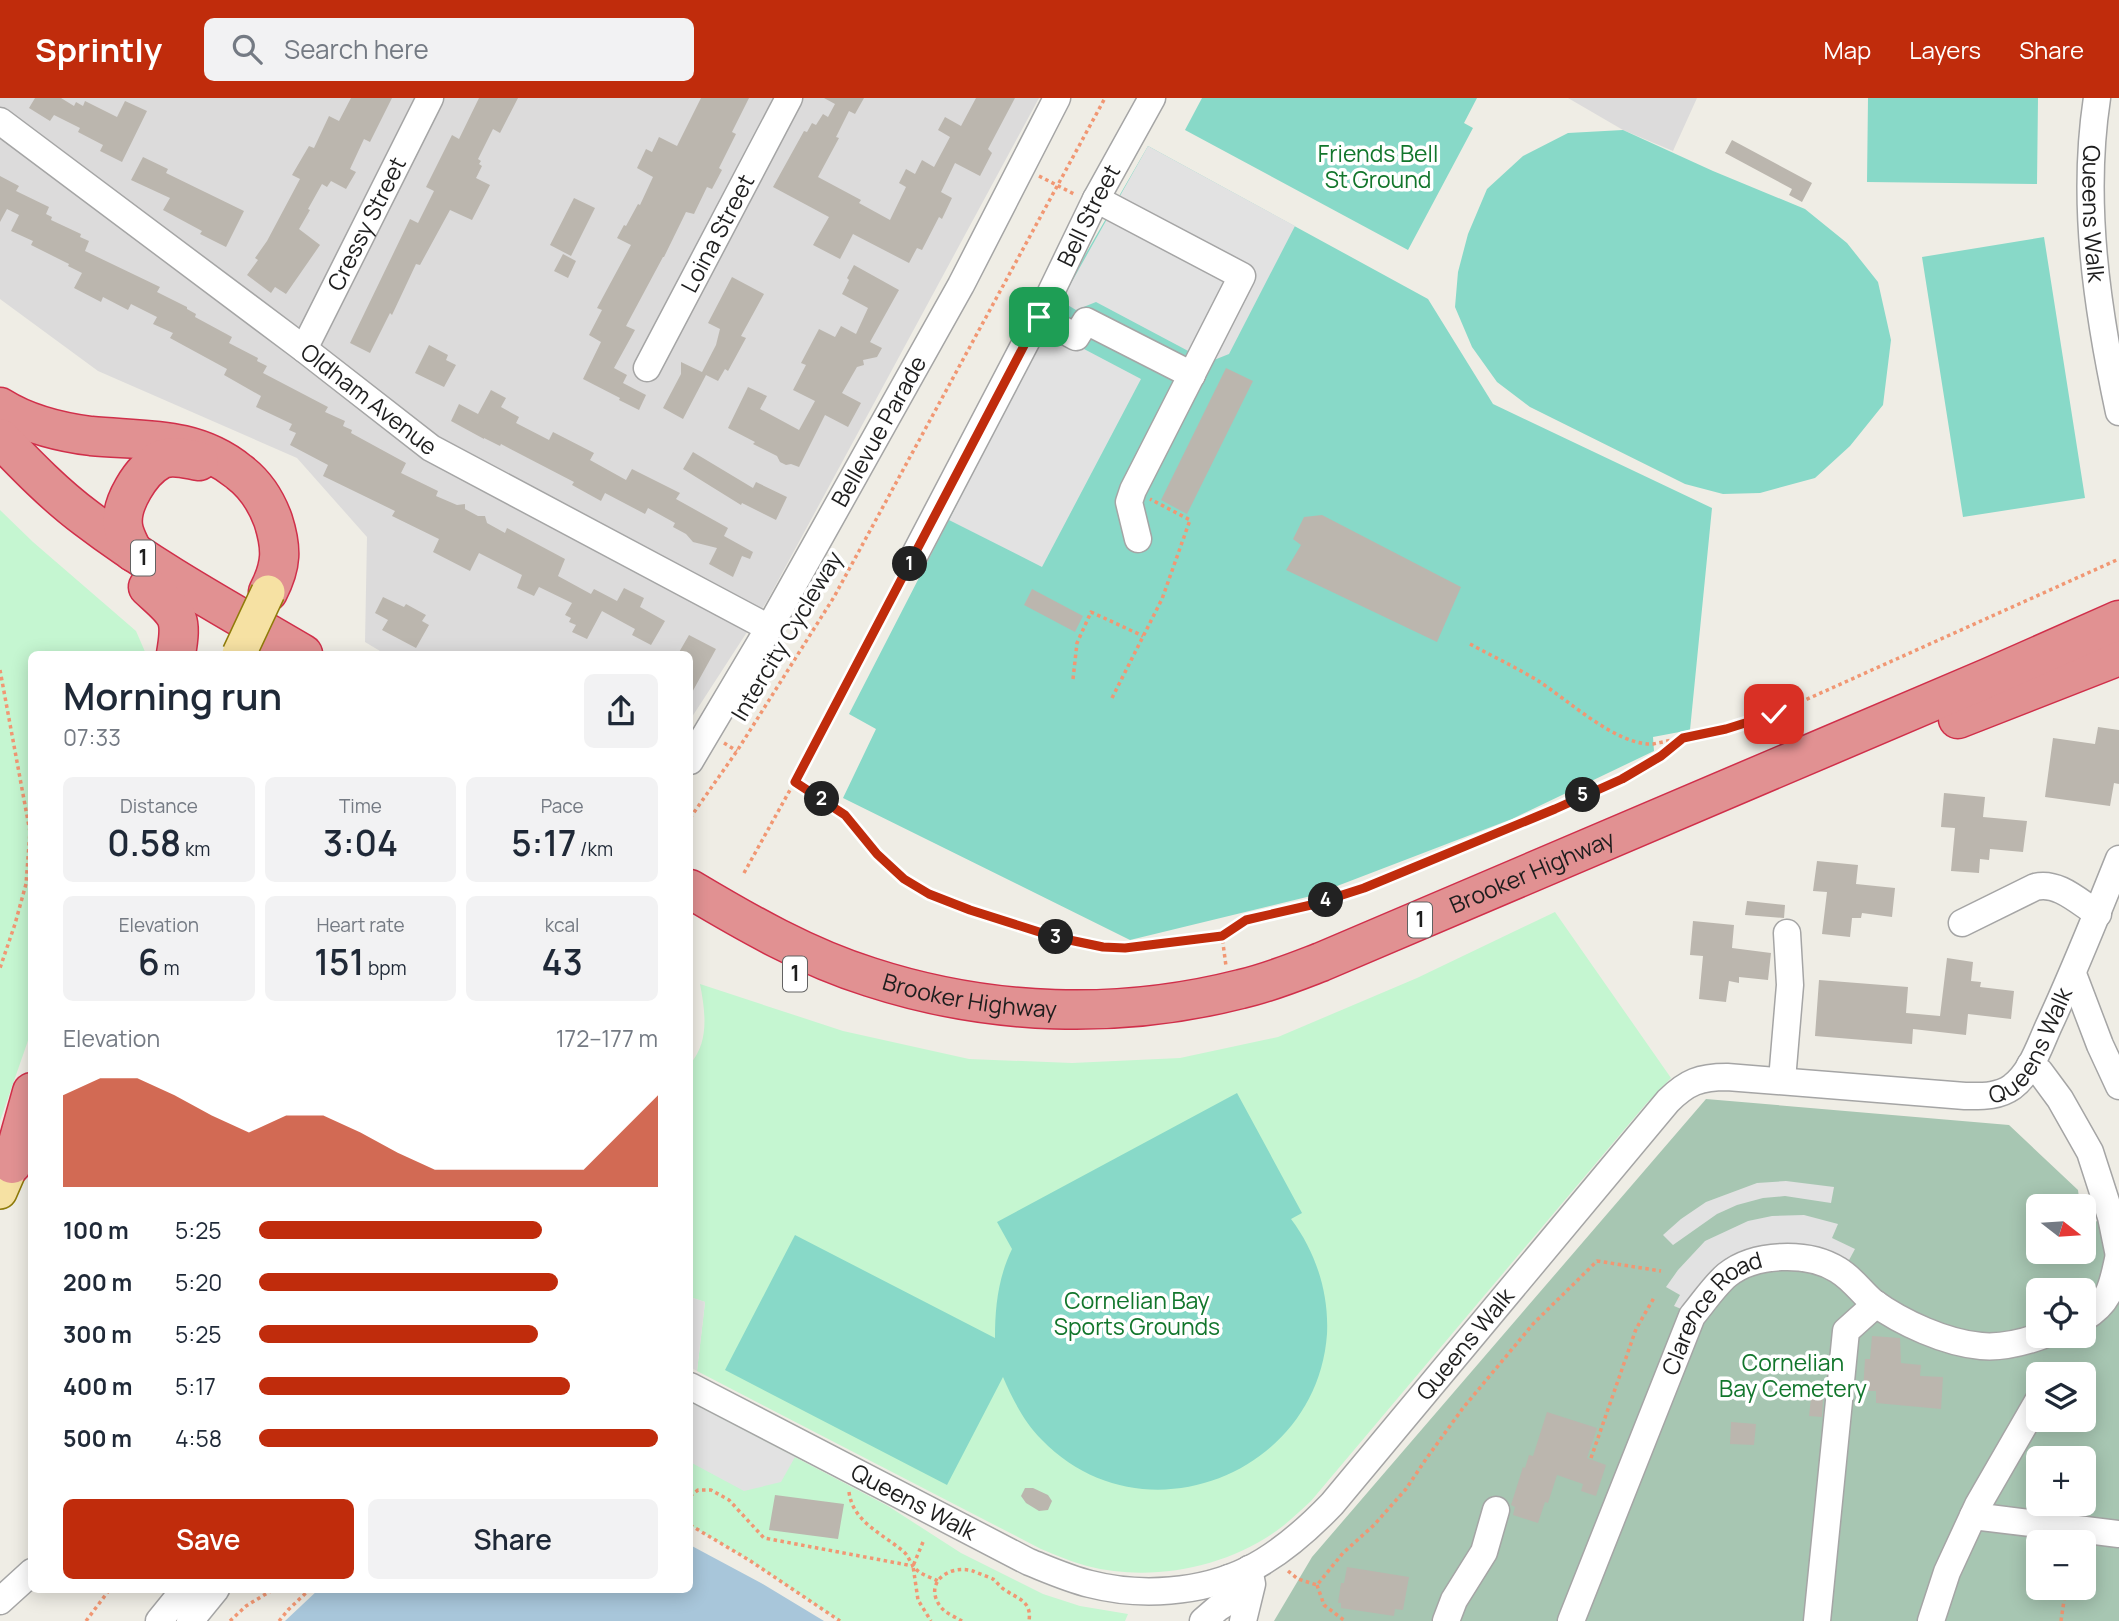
<!DOCTYPE html>
<meta charset="utf-8">
<style>
:root{--surface:#fff;--page:#f2f2f3;--text:#1f2937;--muted:#747a83;--accent:#c02c0c}
body{margin:0;font-family:Manrope,sans-serif;background:var(--page);color:var(--text);height:100vh;display:flex;flex-direction:column;font-size:26px;white-space:nowrap}
*{box-sizing:border-box;margin:0}
p{font-size:23px;color:var(--muted)}
.icon{flex:none;width:38px;height:38px;fill:none;stroke:currentColor;stroke-width:2;stroke-linecap:round;stroke-linejoin:round}
.map{position:relative;flex:1;overflow:hidden}
.drawer{position:absolute;left:28px;top:553px;width:665px;height:942px;display:flex;flex-direction:column;background:var(--surface);border-radius:10px;box-shadow:0 4px 18px #0003}
.drawer>*{flex:none}
.needle{width:46px;rotate:107deg}
.fabs{position:absolute;left:2026px;top:1096px;display:grid;gap:14px}
.fabs a{display:grid;place-items:center;width:70px;height:70px;border-radius:10px;background:var(--surface);box-shadow:0 4px 18px #0003;font-size:35px}
.pin{position:absolute;display:grid;place-items:center;width:60px;height:60px;color:#fff;margin:-30px;border-radius:14px;box-shadow:0 4px 10px #0006}
.km{position:absolute;width:35px;height:35px;margin:-18px;border-radius:50%;background:#222;color:#fff;font-size:19px;line-height:35px;text-align:center}
.round{display:grid;place-items:center;flex:none;width:74px;height:74px;border-radius:10px;background:var(--page)}
.headline{display:flex;align-items:center;justify-content:space-between;height:119px;padding:0 35px}
h1{font-size:38px;font-weight:600;line-height:52px}
.stats{display:grid;grid-template-columns:repeat(3,1fr);gap:10px;height:119px;padding:7px 35px}
.stats div{display:grid;align-content:center;border-radius:10px;background:var(--page);text-align:center}
.stats b{font-size:35px;font-weight:600}
.stats small{font-size:19px;font-weight:400}
.stats p{font-size:19px}
.chart{height:196px;padding:14px 35px}
.chart p{display:flex;justify-content:space-between}
.chart svg{width:100%;height:126px;margin-top:7px;fill:var(--accent);opacity:.7}
.button{display:flex;gap:14px;margin-top:auto;padding:14px 35px}
.button a{flex:1;height:80px;border-radius:10px;background:var(--accent);color:#fff;font-size:28px;font-weight:600;line-height:80px;text-align:center}
.button a+a{background:var(--page);color:var(--text)}
ul{padding:0 35px;list-style:none;font-size:23px}
li{display:grid;grid-template-columns:112px 84px 1fr;align-items:center;height:52px}
li i{height:18px;border-radius:9px;background:var(--accent)}
header{display:flex;align-items:center;gap:42px;box-sizing:border-box;height:98px;padding:0 35px;background:var(--accent);color:#fff}
header strong{font-size:33px}
nav{display:flex;gap:38px;margin-inline-start:auto;font-size:24px}
.search{width:490px;height:63px;background:var(--page);display:flex;align-items:center;gap:18px;box-sizing:border-box;padding:0 24px;border-radius:10px;color:var(--muted);font-size:26px}
.map>svg:first-child{display:block}
.residential{fill:#dcdbdb}
.cemetery{fill:#a7c6b2;fill-rule:evenodd}
.park{fill:#c5f6d1}
.pitch{fill:#88d9c8}
.parking{fill:#e2e2e2}
.water{fill:#a8c6da}
.building{fill:#bbb6ae}
.lines{fill:none;stroke-linecap:round;stroke-linejoin:round}
.minor-casing{stroke:#a5a5a5;stroke-width:29}
.major-casing{stroke:#8f7b09;stroke-width:36}
.highway-casing{stroke:#d02f4a;stroke-width:41}
.path{stroke:#f19773;stroke-width:3.5;stroke-dasharray:3.5 3.5;stroke-linecap:butt}
.minor{stroke:#fff;stroke-width:26}
.major{stroke:#f6e1a3;stroke-width:33}
.highway{stroke:#e19192;stroke-width:38}
.major-bridge-casing{stroke:#8f7b09;stroke-width:36;stroke-linecap:butt}
.major-bridge{stroke:#f6e1a3;stroke-width:33}
.route-casing{stroke:#fff;stroke-width:14}
.route{stroke:#c02c0c;stroke-width:9}
.labels{text-anchor:middle;stroke-width:7;stroke-linejoin:round;paint-order:stroke}
.shield{fill:#fff;stroke:#626262;stroke-width:2}
.shield-label{font-size:21px;font-weight:bold;fill:#1e1e1e}
.park-label{font-size:23px;fill:#12762c;stroke:#fff}
.street-label{font-size:23px;fill:#1e1e1e;stroke:#fff}
</style>
<header>
<strong>Sprintly</strong>
<div class="search"><svg class="icon" aria-label="search" viewBox="0 0 24 24"><circle cx="10" cy="10" r="6"/><path d="M15 15l6 6"/></svg>Search here</div>
<nav><a>Map</a><a>Layers</a><a>Share</a></nav>
</header>
<div class="map">
<svg width="2119" height="1523" viewBox="0 0 2119 1523">
<rect width="100%" height="100%" fill="#efede5"/>
<path class="residential" d="M0 0H1039L767 503 690 622V556H385L365 544 367 439 297 360 98 273 0 201Z
M1568 0H1697L1673 53 1623 32Z"/>
<path class="cemetery" d="M1706 1001 2009 1027 2078 1092 2080 1108H2039V1153H2084V1127L2111 1119 2119 1111V1523H1274L1312 1459ZM2039 1192H2084V1237H2039ZM2039 1276H2084V1321H2039ZM2039 1360H2084V1405H2039ZM2039 1444H2084V1489H2039Z"/>
<path class="park" d="M0 412 33 444 136 533 146 556H32L31 934 0 1023Z
M1555 814 1671 980 1645 1007 1311 1403C1302 1411 1293 1420 1283 1428 1231 1469 1152 1485 1087 1468 1072 1464 1056 1457 1041 1451L697 1273 705 1204 690 1199V966C710 944 705 912 700 886L843 933 969 961 1072 965 1180 960 1278 939 1417 880Z
M690 1304 888 1408 961 1455 1043 1496 1080 1508 1128 1516 1125 1523H840L749 1462 690 1427Z"/>
<path class="pitch" d="M1202 0H1477L1464 25 1473 30 1408 152 1185 32Z
M1868 0H2038L2037 86 1867 84Z
M1623 32 1713 73 1805 111 1847 145 1878 184 1891 242 1883 307 1850 348 1815 380 1760 395 1723 396 1685 386 1530 309 1497 284 1472 249 1455 209 1458 174 1468 136 1487 91 1523 58 1568 35Z
M1148 48 1428 201 1493 306 1712 410 1690 632 1653 639 1654 653 1512 721 1311 798 1130 842 843 700 876 631 849 616 1085 157Z
M2044 139 2085 400 1963 419 1922 159Z
M1237 995 1302 1115 1291 1121C1316 1154 1329 1195 1327 1236 1317 1377 1142 1445 1042 1342 1024 1324 1013 1302 1003 1279L947 1387 725 1272 795 1137 995 1240C995 1209 998 1180 1012 1151L997 1124Z"/>
<path class="parking" d="M1148 48 1295 128 1229 256 1209 264 1096 204 1076 212 1061 203Z
M1046 231 1141 281 1042 469 949 422Z
M1786 1083 1834 1089 1831 1105 1785 1098 1763 1100 1737 1107 1717 1116 1673 1147 1663 1137 1681 1121 1706 1104 1757 1085Z
M1804 1117 1838 1126 1832 1140 1855 1151 1848 1164 1783 1147 1686 1213 1674 1208 1680 1197 1666 1189 1678 1172 1705 1143 1748 1123 1772 1118Z
M690 1199 705 1204 697 1273 690 1269Z
M690 1304 795 1359 781 1384 744 1393 690 1364Z"/>
<path class="water" d="M690 1447 761 1485 824 1523H285L319 1491H690Z"/>
<path class="building" d="M35 0H61L74 8 76 4 83 8 85 3 117 19 125 3 147 13 122 64 100 53 103 47 78 34 80 30 54 17 50 23 29 10Z
M351 0H392L370 44 364 41 350 71 356 74 346 91 331 83 327 89 322 86 308 111 310 112 299 131 320 147 286 196 275 189 271 195 247 177 258 162 255 160 267 143 300 81 292 77 309 48 314 50 329 18 339 23Z
M479 0H518L500 35 493 31 478 61 481 63 479 66 482 68 476 80 490 87 472 122 450 112 420 167 416 166 392 217 390 215 370 255 350 245 410 121 418 125 434 93 426 89 452 37 459 41Z
M701 0H749L732 34 736 36 719 70 722 72 712 91 707 89 694 116 686 114 664 159H663L626 228 635 232 614 270 627 277 623 285 646 297 639 312 619 302 620 300 583 281 601 244 589 237 602 212 597 210 631 147 617 140 624 127 626 128 638 106 640 107 653 79 637 70 646 51 652 54 659 39 677 48Z
M824 0H864L855 16 849 13 836 39 839 40 818 79 861 102 859 105 890 122 906 89 899 85 906 71 915 76 922 62 934 69 950 39 938 32 945 19 961 28 976 0H1015L988 51 992 55 980 78 955 65 941 94 952 100 942 121 939 119 922 152 917 150 909 165 853 136 840 161 813 147 829 119 773 89 804 33 807 34 812 25 816 27 823 16 828 19 835 6Z
M1732 42 1812 85 1802 104 1789 97 1792 91 1725 55Z
M143 59 168 71 166 75 244 113 226 149 200 136 202 133 163 112 170 100 131 82Z
M0 78 19 88 16 93 49 109 46 116 52 119 51 122 81 136 80 139 89 143 85 153 160 189 157 194 187 209V211L196 216 195 219 232 239 229 245 258 260 257 263 267 268 263 275 328 309 325 314 345 323 343 328 352 332 351 335 406 365 401 375 438 393 436 398 457 407 465 406V411L478 418H485L487 425 505 435 507 430 565 461 558 478 591 496 594 491 617 503 624 490 644 500 640 509 665 523 651 547 632 537 635 531 602 513 587 541 572 534 576 527 569 524 571 520 565 517 572 505 539 489 534 498 517 490 522 477 479 455 470 473 433 454 439 441 392 418 395 413 323 378 328 367 290 347 296 335 289 332 292 326 256 309 261 298 224 277 227 271 170 240 173 235 153 226 157 219 131 206 128 212 103 199 101 204 74 190 82 175 68 168 69 166 31 147 33 143 11 133 19 117 7 111 0 124Z
M574 100 595 110 571 158 550 147Z
M563 156 576 163 568 180 554 173Z
M854 167 899 192 870 244 882 250 877 259 863 262 864 267 857 269 842 295 861 305 848 329 825 317 799 369 791 366 786 367 780 364 777 358 753 346 755 344 728 330 748 289 767 298 760 311 799 332 815 303 793 292 806 267 801 265 819 231 835 239 841 228 856 236 868 210 842 196 849 182 847 180Z
M732 179 764 196 741 238 746 240 728 273 725 271 718 283 706 277 683 321 663 310 681 276V264L702 274 716 247 720 231 708 225Z
M429 247 448 257 446 262 456 267 444 289 415 275Z
M1226 270 1253 283 1187 416 1161 402Z
M491 292 506 300 501 309 519 319 516 325 549 342 553 334 594 355 590 362 626 382 632 371 680 395 676 401 728 430 724 438 753 454 750 461 742 458 733 479 709 466 717 450 693 444 686 436 673 429 675 425 648 410 645 416 605 395 601 403 572 387 574 384 501 346 500 348 484 340V341L451 323 459 306 478 316Z
M693 354 753 390 756 384 787 399 776 422 742 405 741 407 683 371Z
M1322 417 1461 489 1437 544 1286 472 1301 447 1293 441 1304 419Z
M1032 491 1083 518 1075 534 1024 507Z
M383 499 404 509 406 506 426 517 422 523 429 527 416 550 382 532 388 522 375 515Z
M689 537 716 551 690 598V556H678Z
M2098 629 2119 632V686L2114 685 2110 708 2045 699 2053 640 2095 646Z
M1944 695 1985 699 1983 719 2027 723 2023 754 1990 751 1989 762 1980 761 1979 775 1951 773 1955 730 1941 729Z
M1817 763 1858 767 1856 786 1895 790 1892 819 1862 815 1861 820H1852L1850 839 1822 836 1827 794 1813 793Z
M1747 803 1785 807 1784 820 1745 817Z
M1693 823 1734 827 1732 850 1771 855 1768 882 1739 879V885L1729 883 1726 904 1699 901 1703 858 1690 857Z
M1947 860 1973 864 1971 883 1981 884 1980 889 2014 893 2011 921 1968 916 1966 937 1913 931 1912 946 1815 938 1819 882 1908 889 1906 915 1940 918Z
M1872 1238 1900 1240 1901 1265 1921 1267 1920 1278 1943 1279 1941 1311 1876 1305V1293H1863L1865 1261H1870Z
M1811 1300 1823 1301 1822 1319 1809 1318Z
M1547 1314 1597 1330 1587 1360 1606 1367 1596 1398 1581 1393 1583 1386 1557 1377 1548 1405 1545 1404 1538 1425 1513 1417 1515 1409 1511 1407 1523 1369 1525 1370 1529 1357 1533 1358Z
M1731 1324 1756 1326 1754 1347 1730 1346Z
M1025 1390H1033L1048 1397 1052 1403 1048 1412 1039 1413 1026 1405 1021 1398Z
M775 1397 844 1406 838 1441 769 1432Z
M1347 1469 1409 1479 1403 1512 1395 1511 1394 1518 1341 1510V1505H1338L1341 1485H1344Z"/>
<g class="lines">
<g class="minor-casing">
<g id="minor">
<path id="s1" d="M2097 0C2081 104 2097 211 2119 314"/>
<path id="s2" d="M0 23 304 251 431 350 769 530"/>
<path d="M1096 101 1242 178 1133 392 1129 404 1138 441"/>
<path d="M1039 219 1076 239 1086 223 1192 277"/>
<path id="s3" d="M304 251 430 0"/>
<path id="s4" d="M647 270 789 0"/>
<path id="s5" d="M913 460 1039 219 1096 101 1152 0"/>
<path id="s6" d="M690 663 769 530 961 187 1057 0"/>
<path d="M1962 825 2035 789C2058 783 2079 804 2098 816"/>
<path d="M2073 876 2100 947 2119 988"/>
<path d="M2030 967 2040 974 2060 1001 2090 1054 2111 1119 2119 1158"/>
<path d="M1782 982 1790 887 1787 835"/>
<path d="M2084 1220C2112 1203 2112 1186 2119 1157"/>
<path id="s7" d="M690 1288 1029 1464C1049 1472 1069 1481 1090 1486 1140 1499 1201 1495 1248 1472 1280 1456 1307 1432 1332 1406L1668 1003C1687 984 1700 979 1727 979L1965 998C1982 998 1998 999 2012 989 2032 974 2040 946 2050 925 2075 871 2097 816 2119 761"/>
<path d="M1973 1418 2119 1436"/>
<path d="M0 1503 32 1474"/>
<path d="M159 1523 185 1491"/>
<path d="M190 1523 216 1491"/>
<path d="M1203 1523 1218 1510 1231 1502 1229 1480"/>
<path d="M1243 1523 1252 1486 1249 1471"/>
<path d="M1446 1523 1454 1502 1484 1454 1496 1412"/>
<path id="s8" d="M1571 1523 1692 1218C1703 1205 1714 1188 1727 1177 1754 1155 1808 1153 1838 1172 1853 1181 1861 1194 1873 1204 1902 1225 1946 1245 1981 1248 2002 1250 2025 1244 2044 1237"/>
<path d="M1817 1523 1846 1233 1876 1206"/>
<path d="M1931 1523 1947 1474 1978 1407 2038 1303"/>
</g>
</g>
<g class="major-casing">
<path id="major" d="M0 1094 23 1041"/>
</g>
<g class="highway-casing">
<g id="highway">
<path d="M0 309C27 326 60 334 91 338 145 343 195 338 239 374 255 386 266 403 273 422 282 450 282 467 268 494"/>
<path d="M0 340C27 368 55 397 86 420 154 472 230 513 303 556"/>
<path d="M133 454C129 445 124 437 123 428 120 406 141 372 160 362 172 356 187 361 199 363"/>
<path d="M148 489C177 516 183 516 176 556"/>
<path d="M1958 621 2119 558"/>
<path id="s9" d="M690 791C747 825 806 859 870 879 990 918 1119 922 1241 891 1268 885 1295 874 1321 864L1990 579 2119 522"/>
<path d="M12 1066 32 994"/>
</g>
</g>
<path class="path" d="M1039 78 1076 97
M1470 546C1492 558 1515 569 1537 582 1568 602 1617 648 1653 646L1726 631 1774 616 2119 461
M0 572 30 734 26 786 15 826 0 870
M1073 581 1077 545 1091 514 1143 538
M1112 600 1162 501 1190 422 1150 401
M724 645 737 653
M795 683 845 717 877 756 904 781 929 796 970 812 1056 839 1103 849 1125 850 1222 838 1226 868
M690 720 737 653 834 499 1105 0
M744 775 795 683 903 478
M1222 838 1246 822 1311 807 1364 790 1555 711 1622 681 1661 658 1682 641
M1591 1360 1636 1231 1655 1198
M849 1394C853 1425 884 1436 905 1455 909 1459 910 1465 914 1469 919 1476 930 1479 938 1483
M690 1398 698 1392H711L729 1402 764 1440 913 1468
M690 1427 749 1462 840 1523
M923 1444 913 1468 918 1502 931 1523
M1288 1473 1298 1481 1317 1487 1343 1455 1374 1427 1406 1391 1426 1361 1463 1310 1533 1226 1597 1163 1661 1173
M1317 1487 1324 1507 1345 1523
M86 1523 110 1491
M230 1523 246 1508 274 1491
M279 1523 288 1512 310 1491
M962 1523C955 1519 945 1515 940 1508 923 1484 950 1466 973 1473 977 1475 989 1479 993 1481 997 1484 1000 1489 1005 1492 1018 1501 1032 1503 1029 1523
M2061 1523 2066 1489"/>
<use href="#minor" class="minor"/>
<use href="#major" class="major"/>
<use href="#highway" class="highway"/>
<g class="major-bridge-casing">
<path id="major-bridge" d="M239 556 268 494"/>
</g>
<use href="#major-bridge" class="major-bridge"/>
</g>
<g class="lines">
<g class="route-casing">
<path id="route" d="M1039 219 795 684 845 717 877 756 904 781 929 796 970 812 1055 839 1103 849 1125 850 1222 838 1246 822 1311 807 1364 790 1555 711 1622 681 1661 658 1683 640 1726 631 1774 616"/>
</g>
<use href="#route" class="route"/>
</g>
<g class="labels">
<g class="shield">
<rect x="131" y="442.5" width="24" height="35" rx="5"/>
<rect x="1408" y="804.5" width="24" height="35" rx="5"/>
<rect x="783" y="858.5" width="24" height="35" rx="5"/>
</g>
<g class="shield-label">
<text x="143" y="467">1</text>
<text x="1420" y="829">1</text>
<text x="795" y="883">1</text>
</g>
<g class="park-label">
<text x="1378" y="64">Friends Bell<tspan x="1378" dy="26">St Ground</tspan></text>
<text x="1137" y="1211">Cornelian Bay<tspan x="1137" dy="26">Sports Grounds</tspan></text>
<text x="1793" y="1273">Cornelian<tspan x="1793" dy="26">Bay Cemetery</tspan></text>
</g>
<g class="street-label">
<text dy="8" stroke="none"><textPath href="#s1" startOffset="116">Queens Walk</textPath></text>
<text dy="8" stroke="none"><textPath href="#s5" startOffset="385">Bell Street</textPath></text>
<text dy="8" stroke="none"><textPath href="#s3" startOffset="140">Cressy Street</textPath></text>
<text dy="8" stroke="none"><textPath href="#s4" startOffset="152">Loina Street</textPath></text>
<text dy="8" stroke="none"><textPath href="#s2" startOffset="462">Oldham Avenue</textPath></text>
<text dy="8" stroke="none"><textPath href="#s6" startOffset="380">Bellevue Parade</textPath></text>
<text transform="translate(787 538) rotate(-59)" y="8">Intercity Cycleway</text>
<text dy="8" stroke="none"><textPath href="#s9" startOffset="891">Brooker Highway</textPath></text>
<text dy="8" stroke="none"><textPath href="#s9" startOffset="303">Brooker Highway</textPath></text>
<text dy="8" stroke="none"><textPath href="#s7" startOffset="1638">Queens Walk</textPath></text>
<text dy="8" stroke="none"><textPath href="#s8" startOffset="343">Clarence Road</textPath></text>
<text dy="8" stroke="none"><textPath href="#s7" startOffset="924">Queens Walk</textPath></text>
<text dy="8" stroke="none"><textPath href="#s7" startOffset="252">Queens Walk</textPath></text>
</g>
</g>
</svg>
<div class="fabs">
<a><svg class="needle" viewBox="-14 -14 28 28"><path d="M0-13l5 13h-10z" fill="#e53935"/><path d="M0 13l5-13h-10z" fill="#747a83"/></svg></a>
<a><svg class="icon" aria-label="locate" viewBox="0 0 24 24"><circle cx="12" cy="12" r="6"/><path d="M12 2v4M12 18v4M2 12h4M18 12h4"/></svg></a>
<a><svg class="icon" aria-label="layers" viewBox="0 0 24 24"><path d="M12 4l9 5-9 5-9-5zM3 14l9 5 9-5"/></svg></a>
<a>+</a>
<a>−</a>
</div>
<div class="pin" style="left:1039px;top:219px;background:#1e9e55"><svg class="icon" aria-label="arrive" viewBox="0 0 24 24"><path d="M6 21V4h12l-3 4 3 4H6"/></svg></div>
<div class="pin" style="left:1774px;top:616px;background:#d93025"><svg class="icon" aria-label="check" viewBox="0 0 24 24"><path d="M5 12l5 5 9-10"/></svg></div>
<b class="km" style="left:910px;top:466px">1</b>
<b class="km" style="left:822px;top:701px">2</b>
<b class="km" style="left:1056px;top:839px">3</b>
<b class="km" style="left:1326px;top:802px">4</b>
<b class="km" style="left:1583px;top:697px">5</b>
<section class="drawer">
<div class="headline"><div><h1>Morning run</h1><p>07:33</p></div><a class="round"><svg class="icon" aria-label="share" viewBox="0 0 24 24"><path d="M12 15V3M7 8l5-5 5 5M5 13v7h14v-7"/></svg></a></div>
<div class="stats">
<div><p>Distance</p><b>0.58<small> km</small></b></div>
<div><p>Time</p><b>3:04</b></div>
<div><p>Pace</p><b>5:17<small> /km</small></b></div>
</div>
<div class="stats">
<div><p>Elevation</p><b>6<small> m</small></b></div>
<div><p>Heart rate</p><b>151<small> bpm</small></b></div>
<div><p>kcal</p><b>43</b></div>
</div>
<div class="chart"><p><span>Elevation</span>172–177 m</p>
<svg viewBox="0 0 160 44" preserveAspectRatio="none"><path d="M0 44V12L10 6L20 6L30 12L40 19L50 25L60 19L70 19L80 25L90 32L100 38L110 38L120 38L130 38L140 38L150 25L160 12V44z"/></svg>
</div>
<ul>
<li><b>100 m</b>5:25<i style="width:71%"></i></li>
<li><b>200 m</b>5:20<i style="width:75%"></i></li>
<li><b>300 m</b>5:25<i style="width:70%"></i></li>
<li><b>400 m</b>5:17<i style="width:78%"></i></li>
<li><b>500 m</b>4:58<i style="width:100%"></i></li>
</ul>
<div class="button"><a>Save</a><a>Share</a></div>
</section>
</div>
